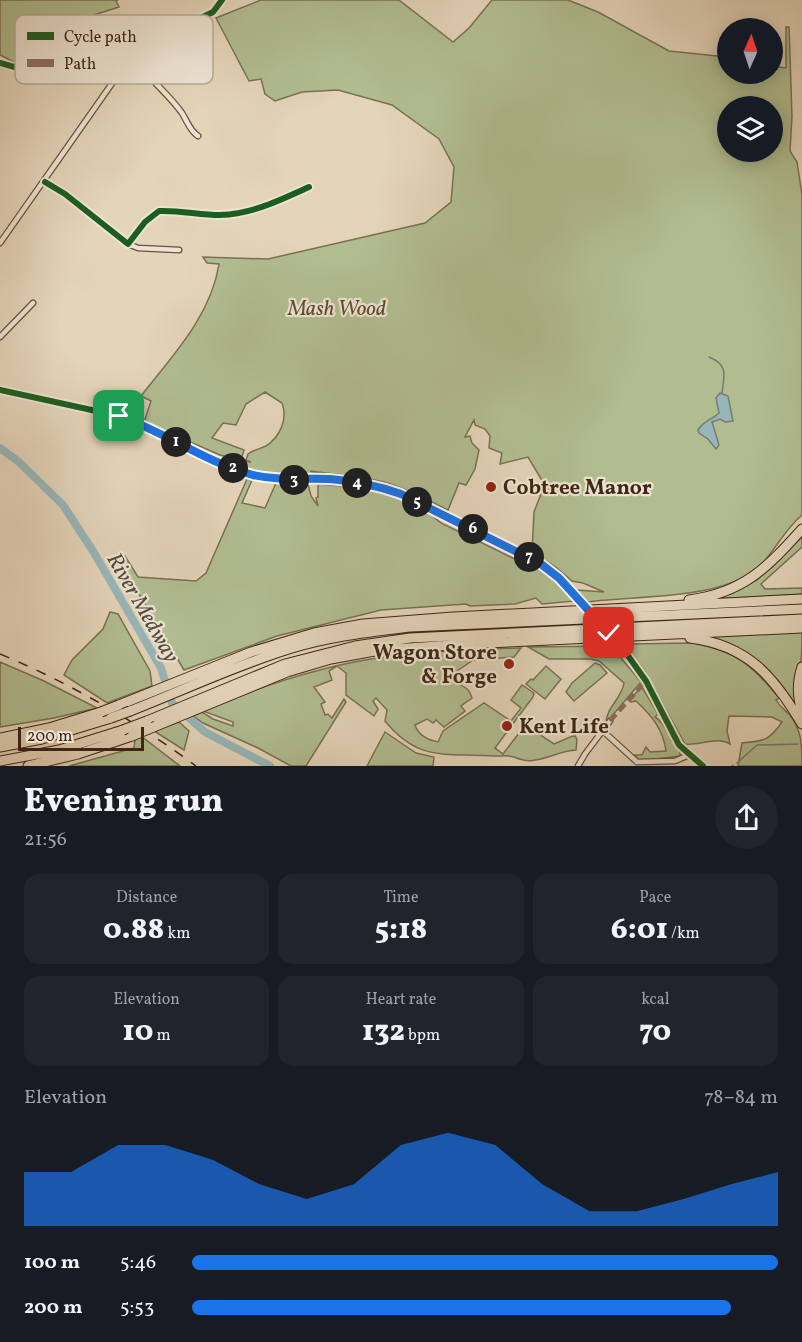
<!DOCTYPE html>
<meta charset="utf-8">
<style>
:root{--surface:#171b24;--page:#20242c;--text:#f1f3f6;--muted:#9ea1a6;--accent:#1a73e8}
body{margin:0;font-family:Vollkorn,serif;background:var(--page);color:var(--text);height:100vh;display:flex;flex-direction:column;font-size:22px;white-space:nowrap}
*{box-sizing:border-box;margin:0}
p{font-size:20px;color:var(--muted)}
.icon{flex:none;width:33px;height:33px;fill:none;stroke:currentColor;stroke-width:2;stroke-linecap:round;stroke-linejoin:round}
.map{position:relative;height:766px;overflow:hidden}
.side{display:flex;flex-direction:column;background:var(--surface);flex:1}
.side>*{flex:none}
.needle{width:39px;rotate:3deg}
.fabs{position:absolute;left:717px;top:18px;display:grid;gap:12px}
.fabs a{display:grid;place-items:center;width:66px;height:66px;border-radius:50%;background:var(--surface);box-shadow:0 3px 15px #0003;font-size:30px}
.scale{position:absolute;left:18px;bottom:15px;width:126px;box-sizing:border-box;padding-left:6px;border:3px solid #3e2714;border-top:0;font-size:16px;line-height:21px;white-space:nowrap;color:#3e2714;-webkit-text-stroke:4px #ede3d2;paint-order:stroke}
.pin{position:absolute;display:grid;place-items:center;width:51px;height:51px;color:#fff;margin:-26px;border-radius:12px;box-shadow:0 3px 9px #0006}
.km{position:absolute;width:30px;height:30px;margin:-15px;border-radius:50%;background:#222;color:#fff;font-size:16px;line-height:30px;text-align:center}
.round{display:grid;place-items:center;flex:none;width:63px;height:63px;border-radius:32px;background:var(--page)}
.head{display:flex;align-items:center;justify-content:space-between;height:102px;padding:0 24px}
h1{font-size:33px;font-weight:800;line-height:45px}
.metrics{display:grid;grid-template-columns:repeat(3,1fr);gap:9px;height:102px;padding:6px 24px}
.metrics div{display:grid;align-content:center;border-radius:15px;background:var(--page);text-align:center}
.metrics b{font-size:30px;font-weight:800}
.metrics small{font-size:16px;font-weight:400}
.metrics p{font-size:16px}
.chart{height:168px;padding:12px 24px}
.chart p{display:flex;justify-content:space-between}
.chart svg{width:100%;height:108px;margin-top:6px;fill:var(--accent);opacity:.7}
ul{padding:0 24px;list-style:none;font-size:20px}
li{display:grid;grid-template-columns:96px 72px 1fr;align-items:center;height:45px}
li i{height:15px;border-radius:8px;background:var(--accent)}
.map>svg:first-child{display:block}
.green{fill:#b1bd91;stroke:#787252;stroke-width:1.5;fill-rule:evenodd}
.water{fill:#98b6b8;stroke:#747d76;stroke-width:1.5}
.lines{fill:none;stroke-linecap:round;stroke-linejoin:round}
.stream{stroke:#747d76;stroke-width:1.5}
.river{stroke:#98b6b8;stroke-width:8}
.minor-casing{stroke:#68523d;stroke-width:7}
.tertiary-casing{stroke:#68523d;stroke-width:8}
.motorway-casing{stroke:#3e2714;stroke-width:11}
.minor{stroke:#ede3d2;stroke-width:4.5}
.tertiary{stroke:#ede3d2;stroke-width:6}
.motorway{stroke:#e4d4b9;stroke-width:9}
.rail{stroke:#3e2714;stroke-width:1.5;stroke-dasharray:10 10;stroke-linecap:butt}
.tertiary-bridge-casing{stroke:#68523d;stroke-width:8;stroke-linecap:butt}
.motorway-bridge-casing{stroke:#3e2714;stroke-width:11;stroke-linecap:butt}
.tertiary-bridge{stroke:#ede3d2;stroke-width:6}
.motorway-bridge{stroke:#e4d4b9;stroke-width:9}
.quiet{stroke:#8d6e63;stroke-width:4.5;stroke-dasharray:9 4.5;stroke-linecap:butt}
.cycleway-casing{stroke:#ede3d2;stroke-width:10}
.cycleway{stroke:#1b5e20;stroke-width:6}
.route-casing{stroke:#fff;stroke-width:12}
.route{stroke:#1a73e8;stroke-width:8}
.poi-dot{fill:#8f2418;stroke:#ede3d2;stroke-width:2}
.labels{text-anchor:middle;stroke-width:4.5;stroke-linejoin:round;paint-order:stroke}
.park-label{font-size:21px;font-style:italic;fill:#5b4c33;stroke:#ede3d2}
.poi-label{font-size:21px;font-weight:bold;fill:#3e2714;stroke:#ede3d2;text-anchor:start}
.water-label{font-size:22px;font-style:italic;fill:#544b3d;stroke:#ede3d2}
.key{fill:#ede3d2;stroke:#b8ab99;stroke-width:1.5}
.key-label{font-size:16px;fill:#3e2714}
</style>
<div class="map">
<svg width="802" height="766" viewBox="0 0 802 766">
<rect width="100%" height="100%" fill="#e4d4b9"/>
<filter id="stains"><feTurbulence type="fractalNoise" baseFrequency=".00333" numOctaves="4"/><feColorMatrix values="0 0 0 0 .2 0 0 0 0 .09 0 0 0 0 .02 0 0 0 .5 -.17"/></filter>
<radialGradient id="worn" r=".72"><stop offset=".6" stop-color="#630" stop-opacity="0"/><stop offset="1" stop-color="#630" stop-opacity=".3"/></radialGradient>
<path class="green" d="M0 0H118L116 1 119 7 78 20 89 54 36 63 18 64 0 55Z
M261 0H399L453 42 469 28 492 0H568L598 12 669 51 727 57 728 74H772L773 66 786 68V27H789L792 116 790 151 797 162 802 195V515C785 529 776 549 761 565 724 601 637 595 588 602L576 590 604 592 583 583 572 581 557 568 532 552 534 512 543 489 549 490 550 484 543 482 528 457 500 464 502 453 489 448 490 436 485 429 475 425 474 420 465 437 470 436 472 443 479 450 475 469 466 485 459 483 448 510C427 500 406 488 384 482 360 476 335 474 310 471L325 476 268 475 246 468 244 461 251 462 246 460 248 454C253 450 260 449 266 446 280 437 288 419 282 403L265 392 246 404 236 425 223 423 212 438 244 450 241 460 220 455 144 422 151 401 141 396C172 356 211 316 219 264L207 263 203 257 268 259 425 223 451 202 454 167 439 139 392 105 338 90 302 92 275 101 265 94 261 79 249 81 216 18ZM728 106H772V152H728Z
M247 479 252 480 242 503 265 508 276 483 308 484 311 496 318 506 316 498 318 497V484C362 487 407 491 441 523L525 564C545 567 562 586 575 601L542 604 536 598 515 604 470 606 466 604 381 610 277 636 184 670 120 562 125 556 138 577 196 581 206 573Z
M802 537V547L761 584 765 589 802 588V594L718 599 757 580Z
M110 612 118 614 150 671 152 686 107 703 64 675 72 660 103 629Z
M802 632C802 641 802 653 801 661 793 686 792 690 800 716L764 668 696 636Z
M693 643C736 651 752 665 779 698L776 700C780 707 784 709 789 714 802 729 802 746 802 766H738L742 743C764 741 769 741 782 722L772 717 729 716 727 731 730 744C716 736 700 746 685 744L645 672 625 644Z
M611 646 641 682 606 723C606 708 622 698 624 683L599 661 591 659H549L528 647Z
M521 648 514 657 473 660 453 674 456 683C465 687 469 688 472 698L461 706 465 711 444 727 436 720 433 723 427 719 415 725C418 735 429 740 438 742L443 731 484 703 511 721 521 708 511 700 522 685 534 693 533 697 495 748 503 754 525 725 554 744 575 735 577 740 576 750C560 751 550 758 535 760 528 762 519 759 514 757 509 755 501 756 495 756 448 752 420 764 385 721L387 710 376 698 373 701 378 709 374 716 346 695V673L337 666 329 671 332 680 314 687 325 702 321 704 325 715 328 714 332 718 344 699 346 702 306 766H291L258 748 203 723 193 716 202 712 213 719 233 726V722L203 711C240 695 277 681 316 671 382 652 453 650 521 648Z
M0 662 44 681 97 708 54 718 0 727Z
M595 663 600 665 607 673 574 701 566 692 572 683Z
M546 666 561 679 545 699 526 684 531 679 533 680Z
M642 687 658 714 655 717C666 723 670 740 680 750V756L640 761 634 755H642L646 747 650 752 666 751C663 729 652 716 636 701L631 702 629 700Z
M179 722 189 731 184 750 154 731Z
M385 732 416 753 434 757 433 766H367Z
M141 736 180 766H69L134 748 135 738Z"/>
<path class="water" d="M720 393 728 396 733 421 725 422 720 419 712 422 719 445 716 449 708 439 699 433 698 430C704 420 712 420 719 413L716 398Z"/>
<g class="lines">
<path class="stream" d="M709 357C729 365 724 376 722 393
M737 763 757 745 798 744
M732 766 733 765"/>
<path class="river" d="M0 448 19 462 63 505 93 551 161 668 172 703 205 732 270 766"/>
<g class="minor-casing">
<path id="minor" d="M128 47C140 73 166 90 182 113 187 121 190 131 198 136
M0 63 25 70H42L160 38 213 12 222 0
M45 182 65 194 128 244 145 222 159 211C179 210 200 215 220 215 253 214 280 200 309 187
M0 243 113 82 115 73 110 52
M128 244 138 248 179 250
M0 337 33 303
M603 731 637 762 675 761 689 755
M578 766 585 754 610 721"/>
</g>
<g class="tertiary-casing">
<path id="tertiary" d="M0 390 119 416 138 423 212 460 254 475 286 479H331L390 490 541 564 559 578 574 593
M626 653 646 681 679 745 703 766"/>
</g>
<g class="motorway-casing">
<path id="motorway" d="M689 600C743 593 767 568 802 529
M690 638C748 645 774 677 802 724
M802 667C797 682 797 696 802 711
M119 705 251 652 314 633 363 624 453 617 802 599
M130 711C184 690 236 665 292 648 331 636 371 632 410 627L802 609
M147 721 285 664 355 646 410 638 802 619
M156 726 287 672 331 659 380 650 467 644 802 628
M0 738 49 728 101 712
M0 747 42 739 111 718
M0 761 59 750 123 730
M28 766 78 754 132 736"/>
</g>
<use href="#minor" class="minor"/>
<use href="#tertiary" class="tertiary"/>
<use href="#motorway" class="motorway"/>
<path class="rail" d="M0 654C70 683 135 721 196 766"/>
<g class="tertiary-bridge-casing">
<path id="tertiary-bridge" d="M574 593 626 653"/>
</g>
<g class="motorway-bridge-casing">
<path id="motorway-bridge" d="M101 712 119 705
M111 718 130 711
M123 730 147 721
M132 736 156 726"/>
</g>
<use href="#tertiary-bridge" class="tertiary-bridge"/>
<use href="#motorway-bridge" class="motorway-bridge"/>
<path class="quiet" d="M610 721 646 681"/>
<g class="cycleway-casing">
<path id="cycleway" d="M0 63 25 70H42L160 38 213 12 222 0
M45 182 65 194 128 244 145 222 159 211C179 210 200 215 220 215 253 214 280 200 309 187
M0 390 119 416 138 423 212 460 254 475 286 479H331L390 490 541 564 569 588 626 653 646 681 679 745 703 766"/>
</g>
<use href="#cycleway" class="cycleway"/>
</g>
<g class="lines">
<g class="route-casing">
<path id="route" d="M119 416C165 432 205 462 253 475 279 481 304 478 330 479 354 481 379 486 401 494L541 564 559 578 609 633"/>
</g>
<use href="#route" class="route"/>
</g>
<g class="poi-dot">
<circle cx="491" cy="487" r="6"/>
<circle cx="509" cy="664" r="6"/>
<circle cx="507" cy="726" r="6"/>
</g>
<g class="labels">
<g class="park-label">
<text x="337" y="315">Mash Wood</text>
</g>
<g class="poi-label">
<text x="503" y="494">Cobtree Manor</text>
<text x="497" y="659" text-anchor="end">Wagon Store<tspan x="497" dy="24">&amp; Forge</tspan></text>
<text x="519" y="733">Kent Life</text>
</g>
<g class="water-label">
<text transform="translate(144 607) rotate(60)" y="8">River Medway</text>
</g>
</g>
<rect x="15" y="15" width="198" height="69" rx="9" class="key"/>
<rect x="27" y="32" width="27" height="8" fill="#1b5e20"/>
<rect x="27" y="59" width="27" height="8" fill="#8d6e63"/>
<g class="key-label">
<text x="64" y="42">Cycle path</text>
<text x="64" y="69">Path</text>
</g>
<rect width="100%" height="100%" filter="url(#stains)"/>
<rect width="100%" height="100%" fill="url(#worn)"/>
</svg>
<div class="fabs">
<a><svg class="needle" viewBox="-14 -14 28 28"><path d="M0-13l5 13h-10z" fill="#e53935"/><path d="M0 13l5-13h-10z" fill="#9ea1a6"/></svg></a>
<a><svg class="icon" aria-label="layers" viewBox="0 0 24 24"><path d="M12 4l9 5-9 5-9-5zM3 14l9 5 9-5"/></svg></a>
</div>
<div class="scale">200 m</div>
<div class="pin" style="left:119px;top:416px;background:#1e9e55"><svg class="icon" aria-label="arrive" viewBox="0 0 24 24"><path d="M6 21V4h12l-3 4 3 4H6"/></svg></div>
<div class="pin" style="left:609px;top:633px;background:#d93025"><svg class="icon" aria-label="check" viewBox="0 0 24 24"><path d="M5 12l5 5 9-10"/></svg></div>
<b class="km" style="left:176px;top:442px">1</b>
<b class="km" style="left:233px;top:468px">2</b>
<b class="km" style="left:294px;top:480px">3</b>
<b class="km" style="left:357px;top:483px">4</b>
<b class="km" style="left:417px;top:502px">5</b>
<b class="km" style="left:473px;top:529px">6</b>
<b class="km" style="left:529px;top:557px">7</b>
</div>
<section class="side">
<div class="head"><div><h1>Evening run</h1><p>21:56</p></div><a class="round"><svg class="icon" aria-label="share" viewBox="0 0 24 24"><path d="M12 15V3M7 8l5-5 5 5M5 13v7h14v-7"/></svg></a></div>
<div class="metrics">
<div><p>Distance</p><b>0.88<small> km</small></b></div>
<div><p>Time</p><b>5:18</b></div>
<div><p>Pace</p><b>6:01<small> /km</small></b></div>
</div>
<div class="metrics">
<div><p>Elevation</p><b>10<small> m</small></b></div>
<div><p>Heart rate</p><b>132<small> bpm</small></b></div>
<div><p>kcal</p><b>70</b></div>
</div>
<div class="chart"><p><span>Elevation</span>78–84 m</p>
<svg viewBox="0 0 160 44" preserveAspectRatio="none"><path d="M0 44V22L10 22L20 11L30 11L40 17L50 27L60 33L70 27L80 11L90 6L100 11L110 27L120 38L130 38L140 33L150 27L160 22V44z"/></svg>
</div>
<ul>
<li><b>100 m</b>5:46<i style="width:100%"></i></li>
<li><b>200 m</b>5:53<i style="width:92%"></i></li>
</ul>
</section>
